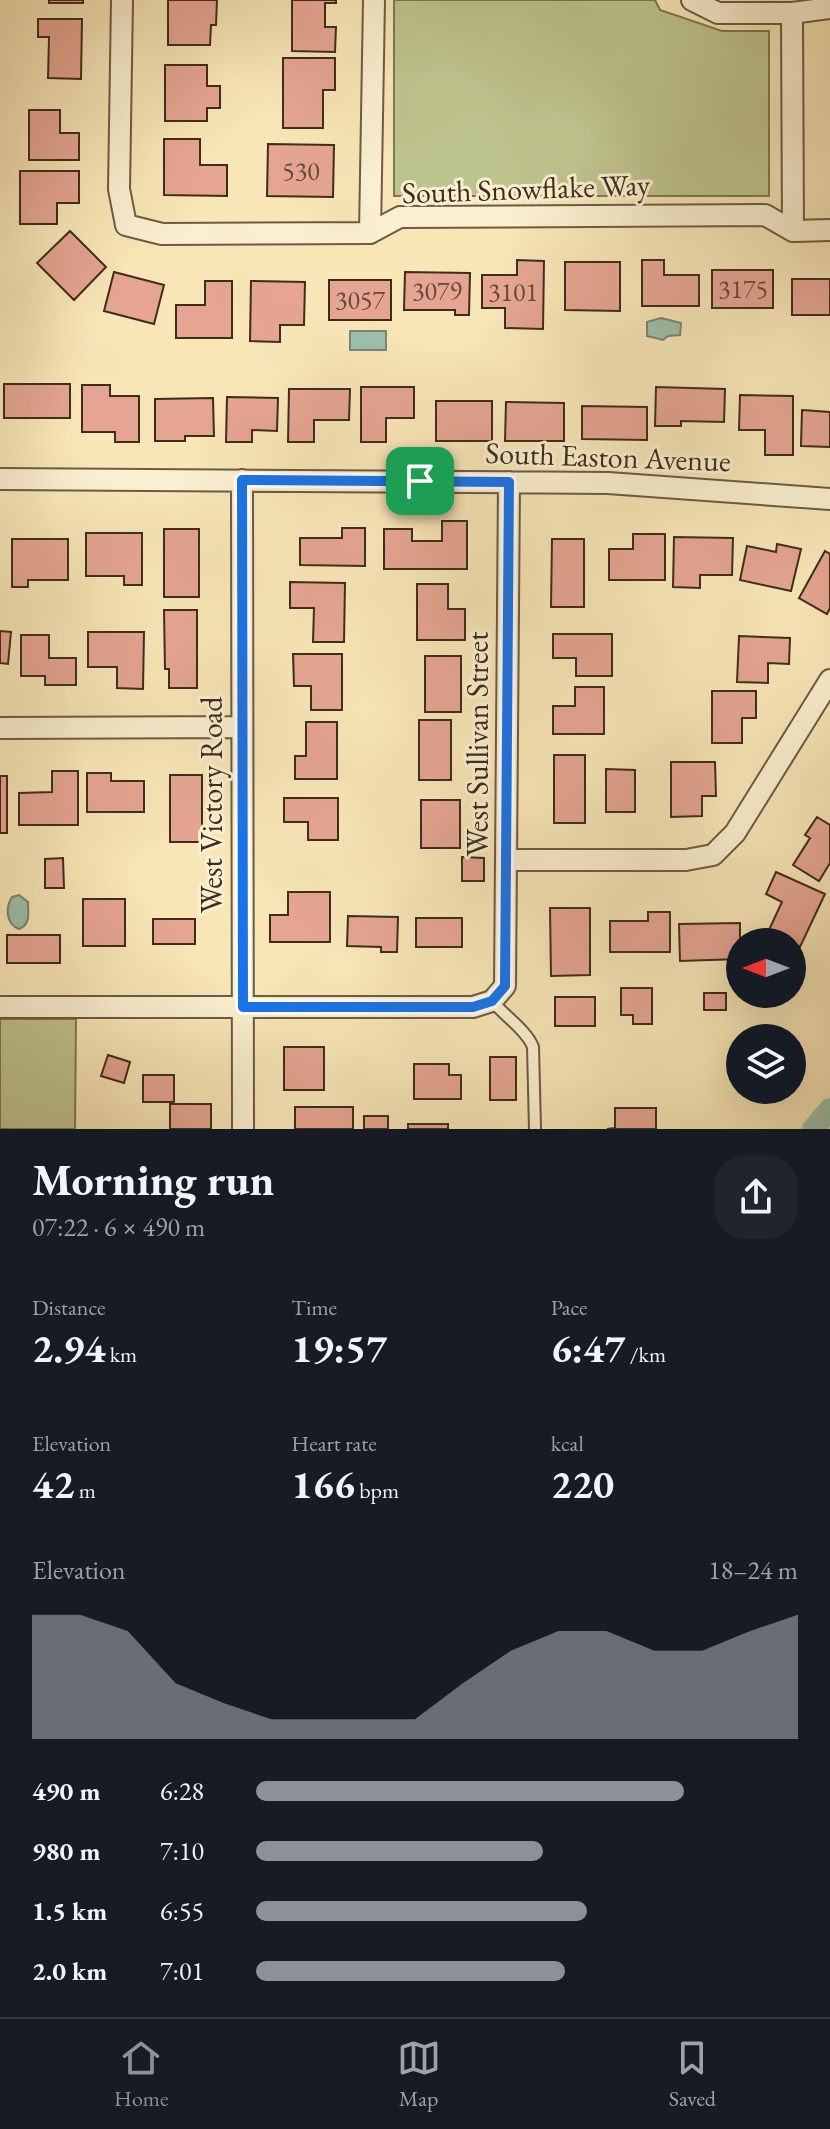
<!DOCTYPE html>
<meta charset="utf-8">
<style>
:root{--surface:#171b24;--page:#20242c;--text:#f1f3f6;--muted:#9ea1a6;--line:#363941;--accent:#8c9099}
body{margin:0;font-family:"EB Garamond",serif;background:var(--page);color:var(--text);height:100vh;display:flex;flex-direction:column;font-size:30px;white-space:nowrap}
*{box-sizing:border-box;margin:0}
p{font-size:26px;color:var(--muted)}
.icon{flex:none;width:44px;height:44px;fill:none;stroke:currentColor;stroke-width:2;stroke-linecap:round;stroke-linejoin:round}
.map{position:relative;height:1129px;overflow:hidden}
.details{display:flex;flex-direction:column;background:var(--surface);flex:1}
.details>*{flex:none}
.needle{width:52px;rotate:270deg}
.fabs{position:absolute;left:726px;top:928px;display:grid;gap:16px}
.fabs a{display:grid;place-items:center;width:80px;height:80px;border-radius:50%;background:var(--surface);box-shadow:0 8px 32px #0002;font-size:40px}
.pin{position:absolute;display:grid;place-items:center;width:68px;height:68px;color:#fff;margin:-34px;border-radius:16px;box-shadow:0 4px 12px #0006}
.round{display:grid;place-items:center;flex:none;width:84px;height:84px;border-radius:32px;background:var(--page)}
.head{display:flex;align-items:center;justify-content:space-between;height:136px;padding:0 32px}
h1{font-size:44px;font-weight:700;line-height:60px}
.figures{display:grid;grid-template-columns:repeat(3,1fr);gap:12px;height:136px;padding:8px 32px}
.figures div{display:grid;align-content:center}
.figures b{font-size:40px;font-weight:700}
.figures small{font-size:22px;font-weight:400}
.figures p{font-size:22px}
.chart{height:224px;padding:16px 32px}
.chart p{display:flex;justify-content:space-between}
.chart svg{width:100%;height:144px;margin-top:8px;fill:var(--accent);opacity:.7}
ul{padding:0 32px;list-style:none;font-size:26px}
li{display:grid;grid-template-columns:128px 96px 1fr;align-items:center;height:60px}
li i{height:20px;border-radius:10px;background:var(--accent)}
.tab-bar{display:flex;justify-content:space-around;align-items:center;height:112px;border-top:2px solid var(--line);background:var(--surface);font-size:22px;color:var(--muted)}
.tab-bar a{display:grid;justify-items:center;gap:4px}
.tab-bar .active{color:var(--accent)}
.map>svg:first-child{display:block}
.green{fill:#bec48d;stroke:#7e7854;stroke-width:2}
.water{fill:#9dc0ac;stroke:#778572;stroke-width:2}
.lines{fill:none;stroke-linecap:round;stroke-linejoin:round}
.canal{stroke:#9dc0ac;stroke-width:22}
.building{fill:#e5a592;stroke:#3f2c1c;stroke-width:2}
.service-casing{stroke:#6d5a43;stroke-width:14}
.minor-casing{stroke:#6d5a43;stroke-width:24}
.service{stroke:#faefd0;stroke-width:10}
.minor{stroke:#faefd0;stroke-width:20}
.route-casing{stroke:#fff;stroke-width:16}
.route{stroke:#1a73e8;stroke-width:10}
.labels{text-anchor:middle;stroke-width:6;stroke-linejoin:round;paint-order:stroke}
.number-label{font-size:26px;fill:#684a3a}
.street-label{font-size:30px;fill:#3f2c1c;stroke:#faefd0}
</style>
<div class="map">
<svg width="830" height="1129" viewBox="0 0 830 1129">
<rect width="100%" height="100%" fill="#f8e6b7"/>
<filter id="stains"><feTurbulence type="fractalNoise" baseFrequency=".0025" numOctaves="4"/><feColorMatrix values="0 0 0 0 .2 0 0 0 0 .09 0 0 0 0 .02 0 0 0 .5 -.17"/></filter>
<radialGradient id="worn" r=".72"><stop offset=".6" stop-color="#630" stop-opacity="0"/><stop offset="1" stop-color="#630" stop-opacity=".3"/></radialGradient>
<path class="green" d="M394 0H655L660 10 722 31H769V196H394Z
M0 1019H76L75 1129H0Z"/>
<path class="water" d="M661 318 681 323 680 335 668 336 663 340 647 336V322Z
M350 331H386V350H350Z
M19 895 28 902C28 913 31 924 19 929 6 924 5 908 12 897Z"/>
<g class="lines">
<path class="canal" d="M813 1129 830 1109"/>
</g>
<path class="building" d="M49 0H83V3H49Z
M168 0H217L216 25H211L210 45H168Z
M292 0H336V3H325V27H336L335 52 292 51Z
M38 19H82L81 79 48 78 49 37H38Z
M283 58H335V90H323V128H283Z
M165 65H207V86H220V108H207V121H165Z
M29 110H60V133H79V160H29Z
M164 139H200V165H227V196L164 195Z
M268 144 334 145 333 197 267 196Z
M20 171H79V203H57V224H20Z
M70 231 106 267 74 300 37 263Z
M517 260 544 261 543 329 505 328V308H482V275H517Z
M642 260H664V275H699V306H642Z
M565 262H620V311L565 310Z
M712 270H773V308H712Z
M114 272 164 285 154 324 104 311Z
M405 272 470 273 469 315H455V310H404Z
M792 279H830V315H792Z
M329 280H391V320H329Z
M205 281H232V338H176V305H205Z
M251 281 305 282 304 325H280V342L250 341Z
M4 384H70V418H4Z
M82 385H110V396H139V442H115V432H82Z
M361 387H414V418H386V442H361Z
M656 387 725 389 724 422 681 421V426H655Z
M289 389H350L349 420H314V442H288Z
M740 395 793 396V455H765V430H739Z
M227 397 278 398 277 431 252 430V442H226Z
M213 398 214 436H185V441H155V399Z
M436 401H492V441H436Z
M506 402 564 403V441H505Z
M582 406 647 407V440L582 439Z
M802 410 830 412V447L801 446Z
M442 521H467V569H384V529H412V541H442Z
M342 528H365V566L300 565V538H342Z
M164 529H199V597H164Z
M86 533H142V585H124V576H86Z
M633 534H665V580H609V549H633Z
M674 537 733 538 732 575H700V588L673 587Z
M12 539H68V580H28V587H12Z
M552 539H584V607H551Z
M777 544 801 549 791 591 740 580 747 546 776 552Z
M825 551 830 554V608L827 614 799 598Z
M290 582 345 583 344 642H313L314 608H290Z
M417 584H448V609H465V640H417Z
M164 610H197V688H169V669H165Z
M0 631 11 632 8 664 0 663Z
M88 632H144L143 689 117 688V667H88Z
M553 634H612V676H576V658H553Z
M21 635H49V658H76V685H45V676H21Z
M739 636 790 638 789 664 768 663V683L737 682Z
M293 654H342V710H311V686H294Z
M425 656H461V712H425Z
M575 687H604V734H553V706H575Z
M712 691H756V718H742V743H712Z
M419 720H451V780H419Z
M306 722H337V779H295V756H306Z
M554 755H585V823H554Z
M671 762H715L716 796H702V816L671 817Z
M606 769 635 770V812H606Z
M52 771H78V825H19V793L52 792Z
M87 773H111V781H144V812H87Z
M170 775H202V842H170Z
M0 776H7V833H0Z
M284 798H338V840H308V822H284Z
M421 800H460V848H421Z
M817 817 830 825V863L819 881 793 865 810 838 805 835Z
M462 857 484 858V881H462Z
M63 858 64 888H45V859Z
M776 872 825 894 800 947 768 932 782 902 766 894Z
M288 892H330V942H270V915H288Z
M83 899H125V946H83Z
M550 908H590V975L551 976Z
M648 912H670V952H610V921H648Z
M348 916 398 917 397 952H381V947L347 946Z
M416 918H462V947H416Z
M153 919H195V944H153Z
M740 923V959L680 961 679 924Z
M7 935H60V963H7Z
M621 988H652V1024H633V1015H621Z
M704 993H726V1010H704Z
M555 997H595V1026H555Z
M284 1047H324V1090H284Z
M108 1055 130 1062 124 1083 101 1076Z
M490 1057H516V1100H490Z
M414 1064H449V1075H461V1099H414Z
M143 1075H174V1102H143Z
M170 1104H211V1129H170Z
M295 1107H353V1129H295Z
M615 1108H656V1129H607L615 1128Z
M364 1116H388V1129H364Z
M408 1124H448V1129H408Z"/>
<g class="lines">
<g class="service-casing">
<path id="service" d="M492 1001C505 1016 527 1031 533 1047L535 1129"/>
</g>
<g class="minor-casing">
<path id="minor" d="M122 0 119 189 126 225 162 234 370 233 400 217 765 215 793 231 830 230
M692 0 718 13H792L830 8
M792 13 793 231
M370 233 374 0
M0 479 608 483 830 499
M242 480 243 1129
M0 728 242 727
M507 860H686L713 855 735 833 830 680
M0 1007H473L492 1001 505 986 509 482"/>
</g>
<use href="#service" class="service"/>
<use href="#minor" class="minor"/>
</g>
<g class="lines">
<g class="route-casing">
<path id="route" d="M242 480 509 482 505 986 492 1001 473 1007H243Z"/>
</g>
<use href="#route" class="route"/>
</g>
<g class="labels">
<g class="number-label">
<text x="301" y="180">530</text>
<text x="743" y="298">3175</text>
<text x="437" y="300">3079</text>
<text x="513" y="301">3101</text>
<text x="360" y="309">3057</text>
</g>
<g class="street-label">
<text transform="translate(526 189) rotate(-2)" y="10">South Snowflake Way</text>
<text transform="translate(608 457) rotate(2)" y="10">South Easton Avenue</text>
<text transform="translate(478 744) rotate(-90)" y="10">West Sullivan Street</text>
<text transform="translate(212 805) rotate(-90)" y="10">West Victory Road</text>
</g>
</g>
<rect width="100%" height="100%" filter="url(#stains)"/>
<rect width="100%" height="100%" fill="url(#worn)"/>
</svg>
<div class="fabs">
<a><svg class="needle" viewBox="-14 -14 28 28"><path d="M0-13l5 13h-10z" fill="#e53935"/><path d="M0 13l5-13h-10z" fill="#9ea1a6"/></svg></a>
<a><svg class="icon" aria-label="layers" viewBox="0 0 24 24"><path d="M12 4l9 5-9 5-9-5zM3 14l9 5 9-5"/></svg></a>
</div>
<div class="pin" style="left:420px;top:481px;background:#1e9e55"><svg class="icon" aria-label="arrive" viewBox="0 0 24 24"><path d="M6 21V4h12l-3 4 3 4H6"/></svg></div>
</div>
<section class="details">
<div class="head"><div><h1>Morning run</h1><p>07:22 · 6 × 490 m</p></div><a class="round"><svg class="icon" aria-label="share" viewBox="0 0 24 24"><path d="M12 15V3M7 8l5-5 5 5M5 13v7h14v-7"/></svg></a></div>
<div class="figures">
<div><p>Distance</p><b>2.94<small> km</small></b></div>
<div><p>Time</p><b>19:57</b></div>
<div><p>Pace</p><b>6:47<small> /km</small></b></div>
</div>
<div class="figures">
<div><p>Elevation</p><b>42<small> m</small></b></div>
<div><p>Heart rate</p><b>166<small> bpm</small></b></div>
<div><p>kcal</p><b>220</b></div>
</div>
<div class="chart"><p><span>Elevation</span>18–24 m</p>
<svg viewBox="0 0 160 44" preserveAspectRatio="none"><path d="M0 44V6L10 6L20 11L30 27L40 33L50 38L60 38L70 38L80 38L90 27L100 17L110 11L120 11L130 17L140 17L150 11L160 6V44z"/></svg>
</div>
<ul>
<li><b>490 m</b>6:28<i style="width:79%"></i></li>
<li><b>980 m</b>7:10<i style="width:53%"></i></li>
<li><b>1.5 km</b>6:55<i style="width:61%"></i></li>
<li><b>2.0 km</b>7:01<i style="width:57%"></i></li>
</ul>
</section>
<nav class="tab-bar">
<a class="active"><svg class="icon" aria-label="home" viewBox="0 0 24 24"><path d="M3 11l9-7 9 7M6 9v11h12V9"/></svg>Home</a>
<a><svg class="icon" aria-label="map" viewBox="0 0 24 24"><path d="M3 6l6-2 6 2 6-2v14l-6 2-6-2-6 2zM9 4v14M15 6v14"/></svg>Map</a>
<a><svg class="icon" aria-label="saved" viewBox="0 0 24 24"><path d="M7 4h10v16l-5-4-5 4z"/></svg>Saved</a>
</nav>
